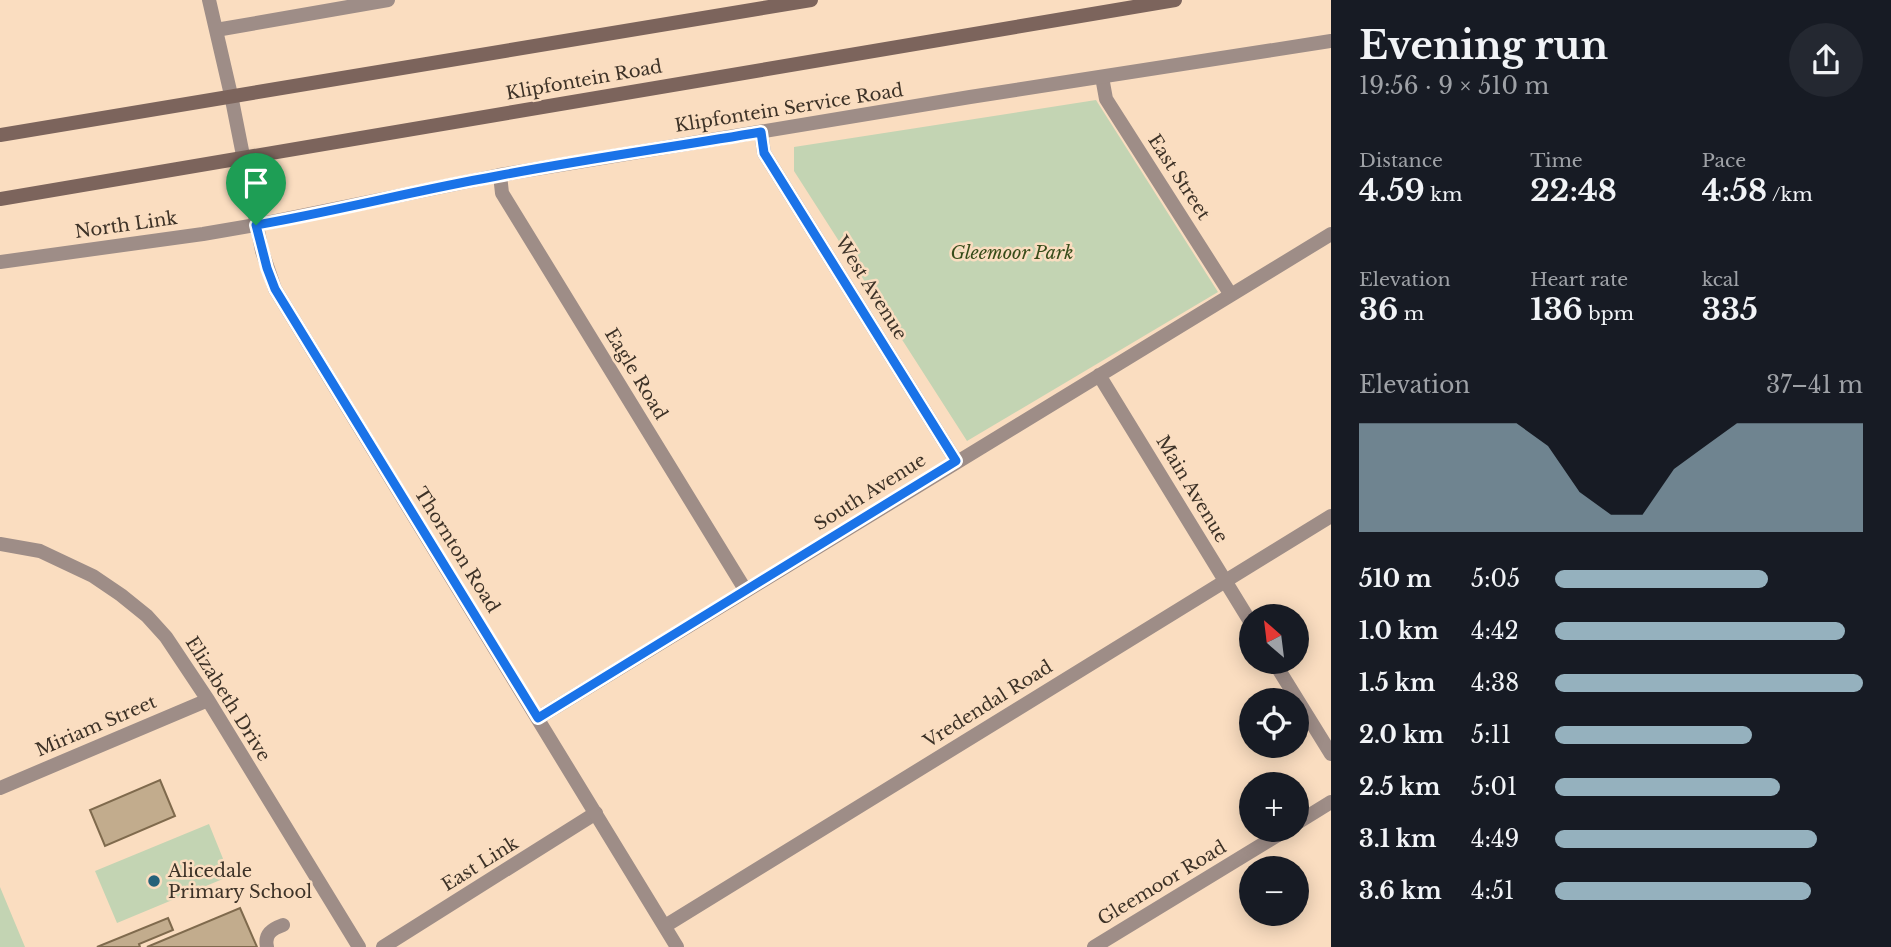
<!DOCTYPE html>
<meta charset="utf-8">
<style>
:root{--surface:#171b24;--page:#242831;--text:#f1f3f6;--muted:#9ea1a6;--accent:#95b1be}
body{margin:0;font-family:"Libre Baskerville",serif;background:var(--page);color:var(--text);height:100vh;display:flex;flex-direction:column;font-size:26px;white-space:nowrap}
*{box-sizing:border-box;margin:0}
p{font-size:23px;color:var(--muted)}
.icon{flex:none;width:38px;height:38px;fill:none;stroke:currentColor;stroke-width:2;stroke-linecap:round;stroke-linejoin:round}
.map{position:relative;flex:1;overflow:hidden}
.panel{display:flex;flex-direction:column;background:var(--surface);width:560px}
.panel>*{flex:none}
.needle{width:46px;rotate:332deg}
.tools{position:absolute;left:1239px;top:604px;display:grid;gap:14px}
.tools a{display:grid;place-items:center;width:70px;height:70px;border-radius:50%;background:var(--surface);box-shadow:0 4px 18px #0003;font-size:35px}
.pin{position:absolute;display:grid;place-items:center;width:60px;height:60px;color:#fff;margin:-72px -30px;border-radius:50% 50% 50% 0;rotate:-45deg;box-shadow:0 0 7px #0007}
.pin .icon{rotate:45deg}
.round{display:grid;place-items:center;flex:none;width:74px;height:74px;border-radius:37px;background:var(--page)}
.summary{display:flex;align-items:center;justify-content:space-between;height:119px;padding:0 28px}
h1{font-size:38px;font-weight:700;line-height:52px}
.metrics{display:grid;grid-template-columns:repeat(3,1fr);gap:10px;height:119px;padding:7px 28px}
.metrics div{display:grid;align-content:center}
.metrics b{font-size:30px;font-weight:700}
.metrics small{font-size:19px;font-weight:400}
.metrics p{font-size:19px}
.chart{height:196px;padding:14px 28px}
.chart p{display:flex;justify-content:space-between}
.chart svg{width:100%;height:126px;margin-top:7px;fill:var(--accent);opacity:.7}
ul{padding:0 28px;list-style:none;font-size:23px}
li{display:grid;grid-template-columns:112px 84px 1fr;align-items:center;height:52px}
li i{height:18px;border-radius:9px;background:var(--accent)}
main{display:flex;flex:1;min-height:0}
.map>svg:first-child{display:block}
.green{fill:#c3d4b3}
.building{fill:#c2ac8d;stroke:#7f6a4d;stroke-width:2}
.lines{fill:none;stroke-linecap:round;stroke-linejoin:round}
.service{stroke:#9e8d87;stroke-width:14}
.minor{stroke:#9e8d87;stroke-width:14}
.tertiary{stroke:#9e8d87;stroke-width:14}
.secondary{stroke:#7c645c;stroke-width:14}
.route-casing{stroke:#fff;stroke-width:14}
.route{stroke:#1a73e8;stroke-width:9}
.poi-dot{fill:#256179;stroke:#faddc0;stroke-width:2.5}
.labels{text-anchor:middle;stroke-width:5;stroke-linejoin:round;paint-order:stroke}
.street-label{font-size:18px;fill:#3d3227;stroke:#faddc0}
.park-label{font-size:18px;font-style:italic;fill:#374c1a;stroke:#faddc0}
.poi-label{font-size:18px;fill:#3d3227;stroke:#faddc0;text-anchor:start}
</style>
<main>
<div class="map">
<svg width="1331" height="947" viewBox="0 0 1331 947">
<rect width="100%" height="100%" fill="#faddc0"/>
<path class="green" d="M1096 100 1218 292 967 441 794 171V147Z
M209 824 230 876 117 923 95 871Z
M0 887 25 947H0Z"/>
<path class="building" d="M160 780 175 816 105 846 90 810Z
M240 908 257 947H147Z
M168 918 173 930 139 944 140 947H97Z"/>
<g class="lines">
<path class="service" d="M267 947C264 934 272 929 283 925"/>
<path class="minor" d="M209 0 231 95
M216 30 388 0
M1102 77 1106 99 1231 295
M761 132 764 153 956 461
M500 175 502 193 746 591
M0 262 203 234 256 225
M1099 375 1251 623
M0 544 40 551 93 576 121 595 147 616 166 637 208 700 359 947
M1274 662 1331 754
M538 718 1331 234
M0 788 208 700
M1297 823 1331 802
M665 926 1331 516
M383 947 596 813
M1094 947 1286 830"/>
<path class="tertiary" d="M231 95 262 251 275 289 677 947
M256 225 500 175 970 97 1331 41"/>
<path class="secondary" d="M0 135 811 0
M0 199 1175 0"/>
</g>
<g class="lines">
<g class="route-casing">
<path id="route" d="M761 132 764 153 956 461 538 718 275 289 267 268 256 225C337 211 417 190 497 176 585 159 673 147 761 132Z"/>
</g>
<use href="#route" class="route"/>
</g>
<circle class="poi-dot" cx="154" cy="881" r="7"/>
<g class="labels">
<g class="street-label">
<text transform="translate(584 80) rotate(-10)" y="6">Klipfontein Road</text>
<text transform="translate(789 108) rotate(-9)" y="6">Klipfontein Service Road</text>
<text transform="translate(1179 177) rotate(57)" y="6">East Street</text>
<text transform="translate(126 225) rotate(-8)" y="6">North Link</text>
<text transform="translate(871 288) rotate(58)" y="6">West Avenue</text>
<text transform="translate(636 374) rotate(59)" y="6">Eagle Road</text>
<text transform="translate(1192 489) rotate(59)" y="6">Main Avenue</text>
<text transform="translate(870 492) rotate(-32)" y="6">South Avenue</text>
<text transform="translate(457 550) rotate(58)" y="6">Thornton Road</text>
<text transform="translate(228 699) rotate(58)" y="6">Elizabeth Drive</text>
<text transform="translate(988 704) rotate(-32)" y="6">Vredendal Road</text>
<text transform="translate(96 726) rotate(-23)" y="6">Miriam Street</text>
<text transform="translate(480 864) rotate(-32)" y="6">East Link</text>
<text transform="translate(1162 883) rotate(-31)" y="6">Gleemoor Road</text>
</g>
<g class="park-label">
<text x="1012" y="259">Gleemoor Park</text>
</g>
<g class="poi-label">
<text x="168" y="877">Alicedale<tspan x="168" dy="21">Primary School</tspan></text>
</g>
</g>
</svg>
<div class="tools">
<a><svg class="needle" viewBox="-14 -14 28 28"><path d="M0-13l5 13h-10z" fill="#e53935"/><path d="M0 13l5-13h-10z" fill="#9ea1a6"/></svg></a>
<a><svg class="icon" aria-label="locate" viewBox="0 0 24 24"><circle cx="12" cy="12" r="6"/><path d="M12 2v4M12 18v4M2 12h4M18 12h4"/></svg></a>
<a>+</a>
<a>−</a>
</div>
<div class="pin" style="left:256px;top:225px;background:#1e9e55"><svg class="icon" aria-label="arrive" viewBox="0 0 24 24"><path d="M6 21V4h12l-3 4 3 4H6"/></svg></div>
</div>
<section class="panel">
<div class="summary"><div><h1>Evening run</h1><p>19:56 · 9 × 510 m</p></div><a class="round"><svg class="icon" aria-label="share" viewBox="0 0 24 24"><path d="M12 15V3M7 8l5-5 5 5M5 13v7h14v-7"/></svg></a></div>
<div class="metrics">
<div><p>Distance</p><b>4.59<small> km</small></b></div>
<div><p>Time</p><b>22:48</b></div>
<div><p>Pace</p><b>4:58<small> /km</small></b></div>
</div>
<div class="metrics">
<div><p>Elevation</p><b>36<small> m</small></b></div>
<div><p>Heart rate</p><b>136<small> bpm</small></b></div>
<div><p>kcal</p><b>335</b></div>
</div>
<div class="chart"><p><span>Elevation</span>37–41 m</p>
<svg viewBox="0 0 160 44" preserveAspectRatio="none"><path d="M0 44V6L10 6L20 6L30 6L40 6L50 6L60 14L70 30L80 38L90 38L100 22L110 14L120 6L130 6L140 6L150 6L160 6V44z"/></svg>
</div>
<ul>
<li><b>510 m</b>5:05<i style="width:69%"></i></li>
<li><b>1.0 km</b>4:42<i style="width:94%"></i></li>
<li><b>1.5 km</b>4:38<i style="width:100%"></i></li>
<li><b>2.0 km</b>5:11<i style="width:64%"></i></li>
<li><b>2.5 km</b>5:01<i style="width:73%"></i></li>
<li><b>3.1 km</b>4:49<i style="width:85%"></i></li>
<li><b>3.6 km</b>4:51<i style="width:83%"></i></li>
</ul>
</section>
</main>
